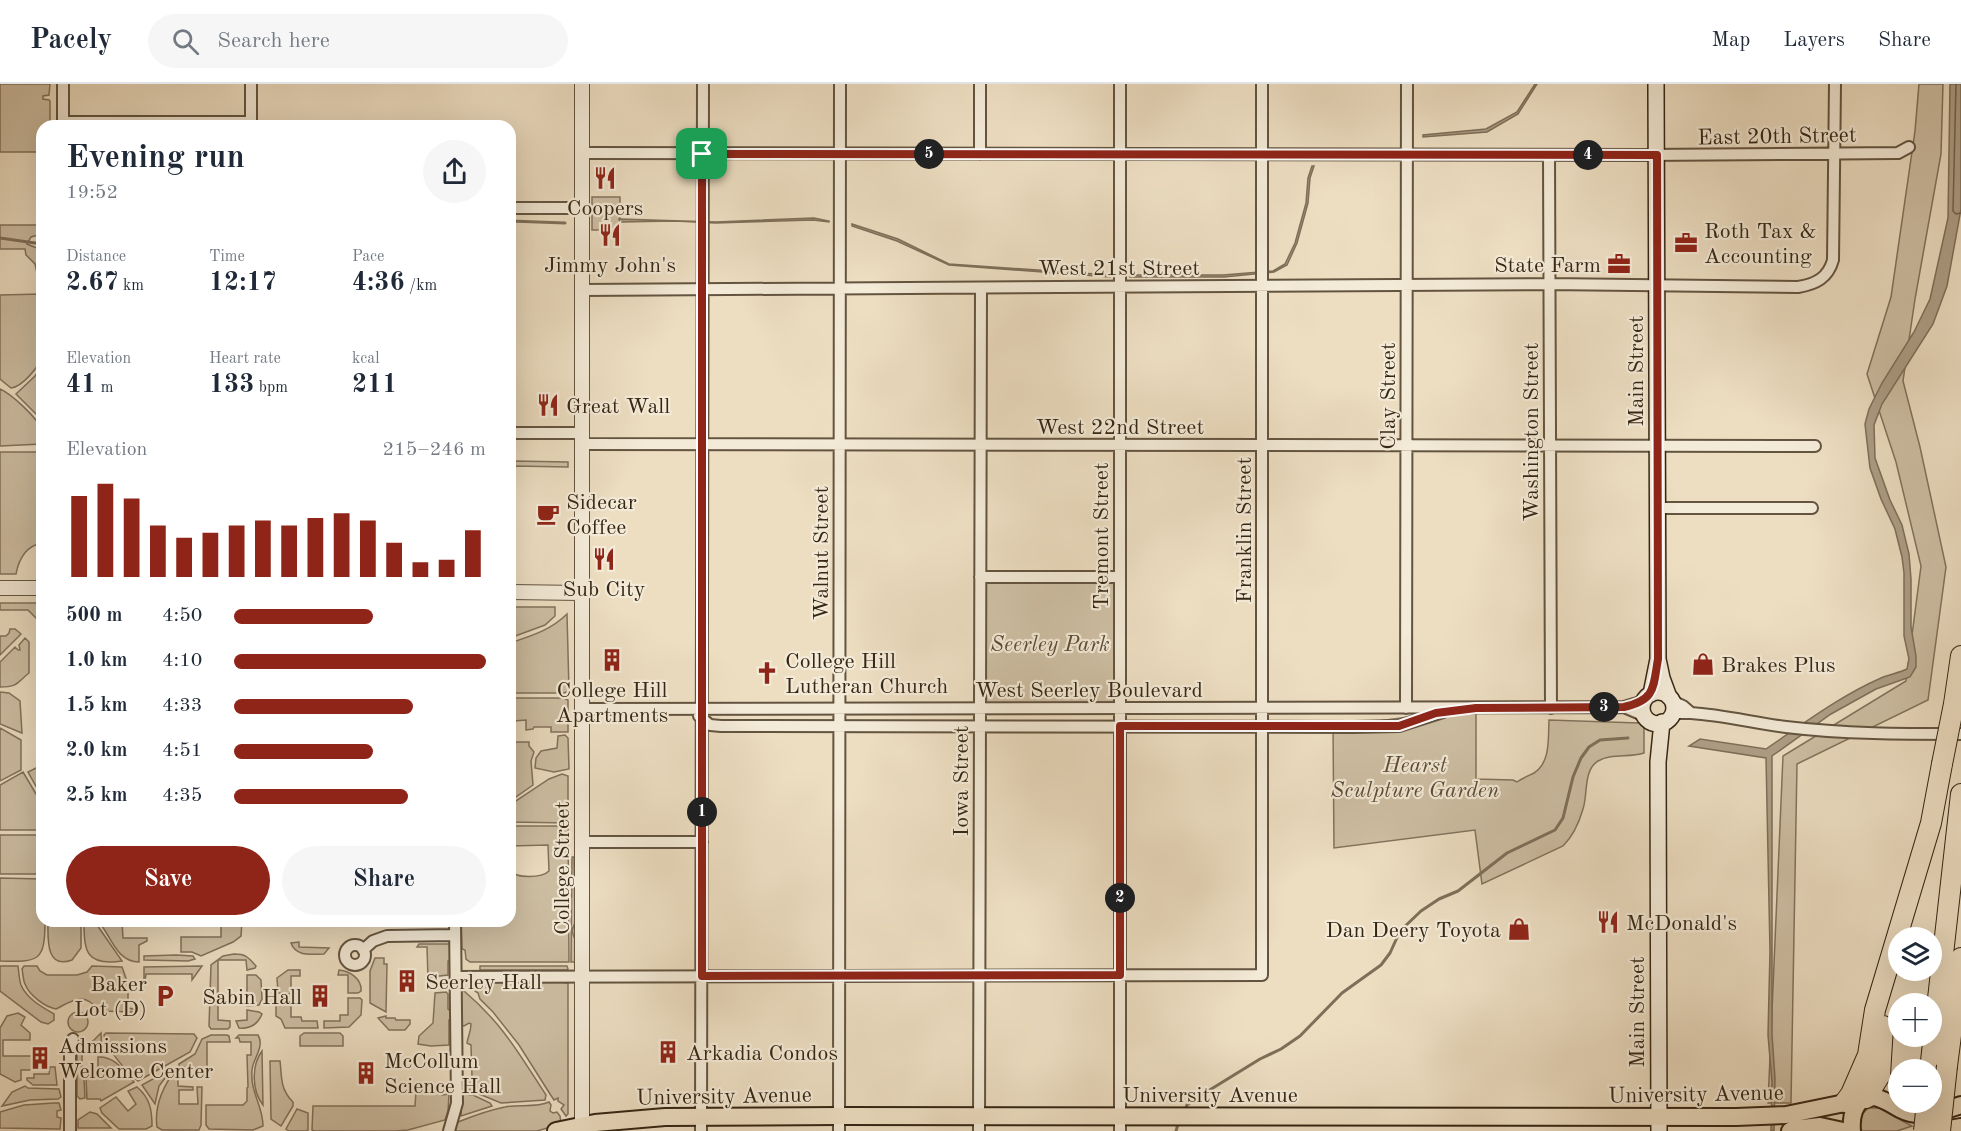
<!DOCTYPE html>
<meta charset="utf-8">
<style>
:root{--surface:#fff;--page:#f6f6f7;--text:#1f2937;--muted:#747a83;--line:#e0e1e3;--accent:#8f2418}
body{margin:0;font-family:"Old Standard TT",serif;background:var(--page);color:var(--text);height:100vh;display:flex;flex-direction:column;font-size:22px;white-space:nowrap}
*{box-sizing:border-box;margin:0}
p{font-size:20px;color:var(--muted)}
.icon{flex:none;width:33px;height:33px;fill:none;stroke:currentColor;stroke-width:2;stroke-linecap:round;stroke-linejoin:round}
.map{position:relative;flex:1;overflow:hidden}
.sheet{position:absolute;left:36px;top:36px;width:480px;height:807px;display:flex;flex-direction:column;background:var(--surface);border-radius:18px;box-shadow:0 6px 24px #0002}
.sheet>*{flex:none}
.controls{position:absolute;left:1888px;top:843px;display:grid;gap:12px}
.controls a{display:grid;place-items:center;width:54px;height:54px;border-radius:50%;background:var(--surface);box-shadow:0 6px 24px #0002;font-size:30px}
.pin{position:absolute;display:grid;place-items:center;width:51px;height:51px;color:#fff;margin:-26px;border-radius:12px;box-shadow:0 3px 9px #0006}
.km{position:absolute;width:30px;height:30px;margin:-15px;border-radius:50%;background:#222;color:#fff;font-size:16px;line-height:30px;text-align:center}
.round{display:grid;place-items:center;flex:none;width:63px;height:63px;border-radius:32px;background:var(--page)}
.head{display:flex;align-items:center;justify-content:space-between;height:102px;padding:0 30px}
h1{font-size:33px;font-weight:600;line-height:45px}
.stats{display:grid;grid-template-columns:repeat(3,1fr);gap:9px;height:102px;padding:6px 30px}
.stats div{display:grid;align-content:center}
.stats b{font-size:26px;font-weight:600}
.stats small{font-size:16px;font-weight:400}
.stats p{font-size:16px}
.chart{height:168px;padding:12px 30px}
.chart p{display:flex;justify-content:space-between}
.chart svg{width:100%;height:108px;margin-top:6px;stroke:var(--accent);stroke-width:6}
.action{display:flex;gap:12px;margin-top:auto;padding:12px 30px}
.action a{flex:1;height:69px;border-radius:36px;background:var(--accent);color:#fff;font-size:24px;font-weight:600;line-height:69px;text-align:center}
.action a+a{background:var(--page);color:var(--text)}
ul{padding:0 30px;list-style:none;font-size:20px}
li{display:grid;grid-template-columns:96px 72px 1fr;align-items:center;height:45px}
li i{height:15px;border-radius:8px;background:var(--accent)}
header{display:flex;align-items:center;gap:36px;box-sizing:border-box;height:84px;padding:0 30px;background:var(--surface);border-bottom:2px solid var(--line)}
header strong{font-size:28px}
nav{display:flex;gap:33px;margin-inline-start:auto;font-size:21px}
.search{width:420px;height:54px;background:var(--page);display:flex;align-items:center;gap:15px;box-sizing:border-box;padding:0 21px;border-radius:33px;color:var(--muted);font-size:22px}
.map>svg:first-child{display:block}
.green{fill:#cebfa4;stroke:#82725c;stroke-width:1.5}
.water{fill:#ae9f87;stroke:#7e6f59;stroke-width:1.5}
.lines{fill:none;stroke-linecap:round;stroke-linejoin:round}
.shore{stroke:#72624e;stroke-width:1.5}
.stream{stroke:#7e6f59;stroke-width:3}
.minor-casing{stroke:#635440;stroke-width:14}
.tertiary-casing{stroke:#635440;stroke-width:16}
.secondary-casing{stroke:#352614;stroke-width:18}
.primary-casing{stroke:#352614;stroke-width:20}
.motorway-casing{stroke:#352614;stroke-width:22}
.minor{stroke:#f3ead7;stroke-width:10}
.tertiary{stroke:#f3ead7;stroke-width:14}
.secondary{stroke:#f3ead7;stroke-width:15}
.primary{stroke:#eddec2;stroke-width:16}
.motorway{stroke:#eddec2;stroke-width:20}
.motorway-bridge-casing{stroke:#352614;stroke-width:22;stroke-linecap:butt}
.motorway-bridge{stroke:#eddec2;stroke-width:20}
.route-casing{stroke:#fff;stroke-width:12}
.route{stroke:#8f2418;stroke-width:8}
.labels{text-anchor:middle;stroke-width:4.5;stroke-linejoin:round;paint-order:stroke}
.street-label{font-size:22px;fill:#352614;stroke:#f3ead7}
.poi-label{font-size:22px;fill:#352614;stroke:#f3ead7;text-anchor:start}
.park-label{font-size:22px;font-style:italic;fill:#5b4c38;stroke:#f3ead7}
</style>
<header>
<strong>Pacely</strong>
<div class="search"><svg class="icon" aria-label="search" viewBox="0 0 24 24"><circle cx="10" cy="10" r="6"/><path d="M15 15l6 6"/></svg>Search here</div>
<nav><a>Map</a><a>Layers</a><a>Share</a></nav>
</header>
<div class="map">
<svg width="1961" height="1047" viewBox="0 0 1961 1047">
<rect width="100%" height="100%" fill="#eddec2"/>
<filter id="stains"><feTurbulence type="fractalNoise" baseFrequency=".00333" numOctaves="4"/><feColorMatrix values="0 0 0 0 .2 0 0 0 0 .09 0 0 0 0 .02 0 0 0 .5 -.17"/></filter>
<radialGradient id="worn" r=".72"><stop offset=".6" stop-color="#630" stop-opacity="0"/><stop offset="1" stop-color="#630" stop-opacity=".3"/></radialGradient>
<path class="green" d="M0 0H50L49 11 43 12V15L49 16 50 17V42H42V68H0Z
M1919 0H1943L1941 70 1915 215 1903 297 1920 363 1946 483 1928 616 1797 680 1791 1019H1768L1783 672 1906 597 1921 482 1896 378 1867 290 1891 213 1915 47Z
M592 113H620V146H592Z
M0 141H42V150L31 153 27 160 42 166V196L38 193 35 180 26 171 25 165H0Z
M42 210C42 230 45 252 42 272 40 282 22 303 11 304L0 295V211Z
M42 282V334L36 330 16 310 35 292Z
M0 305C11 310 37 333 41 345 43 350 42 355 42 360L0 362Z
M0 368H42V459C26 462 19 474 16 490H0Z
M513 377 568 378V383L514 382V388H512L510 379Z
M980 493H1120V625H980Z
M0 519H42V540L28 526H0Z
M510 523H555V532L545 541 510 554Z
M567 530 569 607 564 609H510V559C531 552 551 546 567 530Z
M10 545H15L21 550 0 571V552H6L9 549Z
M25 554 29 558V589C17 598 19 603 0 603V578L15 563 18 566H20L19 561Z
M0 608 9 609 20 617 22 649 0 640Z
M510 614H563L568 616V648H551V643H534L533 645 526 646V636L514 637 515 658H529V662L534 668 531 677 533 701 510 717Z
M1476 624V695L1513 696 1517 698C1523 694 1528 692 1534 689 1551 678 1548 654 1549 636L1639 639 1644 643V669C1629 674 1612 669 1598 677 1583 686 1588 711 1583 725 1579 739 1573 752 1563 762L1482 800 1475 746 1334 764 1333 643Z
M0 644 21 656V686L0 697Z
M558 652 565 651 568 654 569 685 554 688 535 684 536 674 541 667 557 664Z
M42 681V713L28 688Z
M23 688 42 720V746H0V701Z
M562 690 568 692V739L510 738V721L549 695Z
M510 742H568L569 878H470L466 875 465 866 462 865 461 837H510V786C516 795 542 794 549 787L548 761 510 762Z
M0 751H38V790H0Z
M572 773H574L575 839C572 844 572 850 575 855V878H571Z
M0 794 42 795V837H45C45 878 39 878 0 877Z
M48 837H81V864L72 876C45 886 48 853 48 837Z
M84 837H93L97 841 122 877C86 882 84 868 84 837Z
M98 837H122L123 854H147V857L139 861V878C116 878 111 851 98 837Z
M221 837H242L241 852 233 858 201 872 192 868H181V853H221Z
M299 858V863L329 864 324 870C311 870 296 873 291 859Z
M419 860H449L452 863V875L448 877V891L431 893 428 895 427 863H417Z
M234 870C246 870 248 873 256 882L255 884 247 886 246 876H218V936L230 937V943L228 945H211L209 942 211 881 223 872Z
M176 871 193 872 195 875 188 877 144 876V872Z
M375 874H384V880H387L386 928 370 919V887Z
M0 882H18C19 889 19 895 21 901 27 915 42 923 54 930V936L48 940 41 938 0 907Z
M24 882H37L40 887 47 891H77L87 888 92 882 122 883 128 900V924L134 925V928L99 927C84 906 72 917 56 925 45 923 29 911 25 900 23 896 23 889 22 885Z
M202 882 192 896V890H146L145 897 144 896V883Z
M480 882H567L568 885 566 886H480Z
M288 886H300V892H291V910L278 909 277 894Z
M339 886C350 887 362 895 361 907L358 909H348V891H338Z
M470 889 568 899V1030L566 1032 561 1025 564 1021 558 1017V1014L554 1016 550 1010 519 961 493 928 480 915 478 909C469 904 469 899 470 889Z
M247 891H256L261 896 262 915 259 921 247 922Z
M461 907H464C503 940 519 970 546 1011L545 1016 501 1019 462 1003V999L472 992 471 961 467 959C468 952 471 948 471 940L469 939 464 942 461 941Z
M446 908 448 910V925L452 928V932L449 936V961L431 962 418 960 419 952 433 939 435 909Z
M348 914H360L362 916 361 931 349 943 324 944V937H340V931H348Z
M279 916H291V933H301L302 937H317L318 944H285L281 935 276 932V917Z
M247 926 259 928 262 930C258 940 250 945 239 944L236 937 247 936Z
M68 938a10 10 0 1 1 20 0a10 10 0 1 1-20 0Z
M18 929 25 933 21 941 30 949V956H3V972H32V986H21V996L15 998 0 990V944L7 932Z
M386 932V934H395L396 936H410V940L405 946H389L378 934Z
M101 949 102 970H98L97 968 82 969V993L84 994 85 1014 80 1015 77 1012V967L79 964 93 957Z
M106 949 194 950 197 954 190 968 138 997C128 990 105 963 104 951Z
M304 949H340L343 952V962H300V952Z
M211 951H227L229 952 230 958H207V984L179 983V980L195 970 202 955Z
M239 951H258C265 963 253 974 252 986 250 1009 263 1021 263 1042L253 1046 209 1045 206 1041V1021H243L247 1017V1004L248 1003 247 971H251V958H240L239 954H236Z
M262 967 263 1021C252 1007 251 982 262 967Z
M98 973C115 972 124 987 134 998L101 1017 100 1015H87L86 993 93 992 94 987 98 986Z
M270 977H280C282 994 280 1005 293 1018V1022L281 1042 271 1035Z
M50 983H55L57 1001H33L27 996V994H34V990H49Z
M176 985 181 988 178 989V1002L193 1003V1006H179V1020H198L197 1003H202L201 1041 199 1046H162L157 1043C154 1022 164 1001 176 985Z
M171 986 159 1002 155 1020 142 1001 169 986Z
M25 1002 28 1004 59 1005 61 1013 58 1015 30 1016 2 1022 12 1008Z
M137 1003C150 1014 152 1026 152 1042L146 1045H119L102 1029 100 1024 116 1013 128 1027 136 1020 128 1007Z
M416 1007H440L442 1011 449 1010 448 1027 445 1036 408 1046 396 1047H315L312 1046 313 1022H415Z
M462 1010 473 1011 490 1019 492 1022 461 1032Z
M549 1018 551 1021 550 1027 553 1029 557 1028 560 1032 561 1040 537 1047H454L458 1038C473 1032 489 1026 505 1023 519 1020 536 1024 549 1018Z
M54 1019H59L61 1026 57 1027V1033L61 1034 60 1045 0 1044V1028L24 1021Z
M1869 1024H1879L1912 1042 1897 1047H1862C1857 1038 1860 1029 1869 1024Z
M297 1025 308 1029V1046L306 1047H289L286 1045Z
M90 1028 97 1030 111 1044H78V1036Z"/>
<path class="water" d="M1535 0H1537L1518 30 1487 48 1423 53V51L1486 45 1517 28Z
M1950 0H1961V125L1947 202 1933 240 1882 320 1874 341 1875 374 1890 416 1902 441 1909 470 1911 495V543L1916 572V583L1910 593 1876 605 1831 630 1772 672V951L1775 994 1774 1047H1771L1772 998 1768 951 1770 867 1766 674 1689 662 1700 655 1766 665C1803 640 1840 612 1881 594 1890 590 1899 589 1907 585L1909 575 1904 552V489L1902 473 1895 445 1881 415 1870 384 1865 340 1869 325 1882 299 1914 248 1930 215 1948 134Z
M1312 82H1314L1310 94 1308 119 1297 159 1287 181 1274 188 1224 193H1130V191H1223L1273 187 1285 180 1295 159 1306 119 1308 94Z
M814 134 829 137V138L813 136 715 139 675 137 620 138 619 135 716 138Z
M852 140 898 155 949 180 1110 191V193L949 181 897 157 852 142Z"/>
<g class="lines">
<path class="shore" d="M1956 0 1953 127 1956 130 1961 129"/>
<path class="stream" d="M510 137 565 139
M0 154 42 160
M1185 1026 1187 1021 1195 1015 1260 975 1281 965 1300 952 1342 909 1381 881 1390 869 1400 847 1421 827 1439 815 1458 807 1507 769 1555 746 1563 734 1573 693 1581 674 1589 663 1600 656 1628 654
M1176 1047 1179 1037"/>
<g class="minor-casing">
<path id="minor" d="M63 0V42
M980 0V70
M1120 0V1047
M63 38H251
M251 42V0
M582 69 1645 71 1898 69 1909 63
M1549 71 1551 624
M510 124H582
M582 206 1549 200 1798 203C1816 200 1828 194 1833 176L1835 0
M510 349H582
M582 360 1815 362
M1657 424H1812
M980 493H1120
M1644 617 1624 623 1645 632
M1406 624 1407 0
M582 625 1624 623
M1691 629C1723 631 1754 639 1786 643 1845 650 1902 650 1961 650
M699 632 710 641 721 642 1353 643 1399 642 1443 628
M1671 632 1678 629H1691L1683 622 1672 617
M582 758H702
M345 871a10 10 0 1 1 20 0a10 10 0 1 1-20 0Z
M363 866 373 857 387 852 455 851
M456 893 1262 891V0
M70 1047V959L73 955
M449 1047 457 1019 455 837
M701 1047 703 0
M839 1047 840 0
M979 1047 981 204"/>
</g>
<g class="tertiary-casing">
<path id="tertiary" d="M582 0V1047
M0 504H42
M510 508 582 509"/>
</g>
<g class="secondary-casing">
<path id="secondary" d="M1656 0 1658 575
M1642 624a16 16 0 1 1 32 0a16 16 0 1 1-32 0Z
M1651 610 1658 575 1662 594 1669 613
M1659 1047 1658 678 1662 638"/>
</g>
<g class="primary-casing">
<path id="primary" d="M556 1047 595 1039 665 1033 839 1032 1736 1033 1786 1031 1874 1013C1884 1015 1891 1020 1900 1025 1922 1036 1940 1028 1961 1021
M1790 1047 1794 1045 1820 1042 1843 1047
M1852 1047C1851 1035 1853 1022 1863 1015
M1938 1047 1961 1043"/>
</g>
<g class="motorway-casing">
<path id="motorway" d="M1954 620 1961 572
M1947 982 1961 874
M1930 986 1961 710
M1866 1014 1880 991 1883 942
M1845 1018 1851 1010 1868 971 1875 926 1931 739 1942 680"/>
</g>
<use href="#minor" class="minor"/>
<use href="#tertiary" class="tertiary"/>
<use href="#secondary" class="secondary"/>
<use href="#primary" class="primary"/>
<use href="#motorway" class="motorway"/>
<g class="motorway-bridge-casing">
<path id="motorway-bridge" d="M1942 680 1954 620
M1924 1047 1927 1018
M1940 1047 1947 982"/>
</g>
<use href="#motorway-bridge" class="motorway-bridge"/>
</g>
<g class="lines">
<g class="route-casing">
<path id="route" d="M702 70 1657 71 1658 575C1653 603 1656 616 1624 623L1476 624 1436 629 1399 642H1120V891L702 892Z"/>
</g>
<use href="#route" class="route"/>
</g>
<defs>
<g id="restaurant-bare" transform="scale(1.8)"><path d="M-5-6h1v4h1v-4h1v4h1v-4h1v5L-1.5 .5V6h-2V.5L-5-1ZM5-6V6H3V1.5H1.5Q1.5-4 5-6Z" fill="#8f2418" stroke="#f3ead7" stroke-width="2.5" paint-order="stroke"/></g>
<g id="office-bare" transform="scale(1.8)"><path d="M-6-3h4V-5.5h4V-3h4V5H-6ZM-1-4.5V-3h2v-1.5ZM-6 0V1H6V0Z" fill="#8f2418" stroke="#f3ead7" stroke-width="2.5" paint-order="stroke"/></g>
<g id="cafe-bare" transform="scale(1.8)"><path d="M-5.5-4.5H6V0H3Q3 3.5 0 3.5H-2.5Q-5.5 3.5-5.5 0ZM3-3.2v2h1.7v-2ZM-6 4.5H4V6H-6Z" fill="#8f2418" stroke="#f3ead7" stroke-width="2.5" paint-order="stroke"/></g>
<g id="building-bare" transform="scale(1.8)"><path d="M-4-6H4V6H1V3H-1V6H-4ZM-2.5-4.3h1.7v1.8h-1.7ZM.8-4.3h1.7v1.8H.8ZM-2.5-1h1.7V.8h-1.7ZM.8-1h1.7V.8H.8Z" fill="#8f2418" stroke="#f3ead7" stroke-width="2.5" paint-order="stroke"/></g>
<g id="shop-bare" transform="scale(1.8)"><path d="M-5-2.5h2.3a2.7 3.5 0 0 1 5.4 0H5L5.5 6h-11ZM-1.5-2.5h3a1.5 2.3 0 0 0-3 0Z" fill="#8f2418" stroke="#f3ead7" stroke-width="2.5" paint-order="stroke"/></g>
<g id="church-bare" transform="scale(1.8)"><path d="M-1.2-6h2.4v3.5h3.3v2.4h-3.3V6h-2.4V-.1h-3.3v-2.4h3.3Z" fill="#8f2418" stroke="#f3ead7" stroke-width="2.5" paint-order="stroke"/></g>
<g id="parking-bare" transform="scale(1.8)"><path d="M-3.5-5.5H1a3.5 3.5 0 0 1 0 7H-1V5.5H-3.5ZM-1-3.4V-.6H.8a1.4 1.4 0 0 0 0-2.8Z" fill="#8f2418" stroke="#f3ead7" stroke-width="2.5" paint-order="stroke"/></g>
</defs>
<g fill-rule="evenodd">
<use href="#restaurant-bare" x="605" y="94"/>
<use href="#restaurant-bare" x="610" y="151"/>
<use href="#office-bare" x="1686" y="159"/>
<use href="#office-bare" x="1619" y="180"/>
<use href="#restaurant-bare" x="548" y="321"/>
<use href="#cafe-bare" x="548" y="430"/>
<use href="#restaurant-bare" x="604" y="475"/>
<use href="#building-bare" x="612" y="576"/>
<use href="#shop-bare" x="1703" y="580"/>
<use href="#church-bare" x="767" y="589"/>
<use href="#restaurant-bare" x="1608" y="838"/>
<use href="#shop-bare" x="1519" y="845"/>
<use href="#building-bare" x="407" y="897"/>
<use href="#parking-bare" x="165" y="912"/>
<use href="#building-bare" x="320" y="912"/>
<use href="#building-bare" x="668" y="968"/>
<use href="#building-bare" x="40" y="974"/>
<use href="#building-bare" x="366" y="989"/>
</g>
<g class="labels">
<g class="street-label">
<text transform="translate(1777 51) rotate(-1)" y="8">East 20th Street</text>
<text x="1119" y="191">West 21st Street</text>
<text transform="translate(1635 287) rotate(-90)" y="8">Main Street</text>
<text transform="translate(1387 312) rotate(-90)" y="8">Clay Street</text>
<text x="1120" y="350">West 22nd Street</text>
<text transform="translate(1530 348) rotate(-90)" y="8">Washington Street</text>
<text transform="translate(1243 446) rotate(-90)" y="8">Franklin Street</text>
<text transform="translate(1100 452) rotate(-90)" y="8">Tremont Street</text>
<text transform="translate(820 469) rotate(-90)" y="8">Walnut Street</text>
<text x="1089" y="613">West Seerley Boulevard</text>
<text transform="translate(960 697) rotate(-90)" y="8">Iowa Street</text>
<text transform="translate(561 784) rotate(-90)" y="8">College Street</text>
<text transform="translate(1636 928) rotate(-90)" y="8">Main Street</text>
<text transform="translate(1696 1009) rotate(-1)" y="8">University Avenue</text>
<text x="1210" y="1018">University Avenue</text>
<text transform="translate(724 1011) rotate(-1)" y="8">University Avenue</text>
</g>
<g class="poi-label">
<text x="605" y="131" text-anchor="middle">Coopers</text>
<text x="1704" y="154">Roth Tax &amp;<tspan x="1704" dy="25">Accounting</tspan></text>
<text x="610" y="188" text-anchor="middle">Jimmy John's</text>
<text x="1601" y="188" text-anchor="end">State Farm</text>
<text x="566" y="329">Great Wall</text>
<text x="566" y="425">Sidecar<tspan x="566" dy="25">Coffee</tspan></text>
<text x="604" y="512" text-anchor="middle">Sub City</text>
<text x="785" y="584">College Hill<tspan x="785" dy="25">Lutheran Church</tspan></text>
<text x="1721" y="588">Brakes Plus</text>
<text x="612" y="613" text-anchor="middle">College Hill<tspan x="612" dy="25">Apartments</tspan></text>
<text x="1626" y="846">McDonald's</text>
<text x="1501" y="853" text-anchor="end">Dan Deery Toyota</text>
<text x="425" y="905">Seerley Hall</text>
<text x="147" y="907" text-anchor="end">Baker<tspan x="147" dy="25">Lot (D)</tspan></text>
<text x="302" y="920" text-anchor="end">Sabin Hall</text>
<text x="58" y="969">Admissions<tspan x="58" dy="25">Welcome Center</tspan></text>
<text x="686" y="976">Arkadia Condos</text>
<text x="384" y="984">McCollum<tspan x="384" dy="25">Science Hall</tspan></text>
</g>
<g class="park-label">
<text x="1050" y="567">Seerley Park</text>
<text x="1415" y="688">Hearst<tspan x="1415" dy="25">Sculpture Garden</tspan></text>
</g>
</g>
<rect width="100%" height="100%" filter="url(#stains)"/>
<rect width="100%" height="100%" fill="url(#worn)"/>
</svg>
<div class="controls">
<a><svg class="icon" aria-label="layers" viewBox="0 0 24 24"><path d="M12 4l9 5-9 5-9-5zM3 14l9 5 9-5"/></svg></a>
<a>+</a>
<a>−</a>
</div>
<div class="pin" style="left:702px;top:70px;background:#1e9e55"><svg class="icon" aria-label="arrive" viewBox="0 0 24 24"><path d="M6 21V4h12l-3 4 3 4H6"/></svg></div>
<b class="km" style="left:702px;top:728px">1</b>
<b class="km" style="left:1120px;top:814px">2</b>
<b class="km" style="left:1604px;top:623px">3</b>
<b class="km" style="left:1588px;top:71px">4</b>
<b class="km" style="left:929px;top:70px">5</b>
<section class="sheet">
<div class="head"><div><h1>Evening run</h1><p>19:52</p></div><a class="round"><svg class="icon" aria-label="share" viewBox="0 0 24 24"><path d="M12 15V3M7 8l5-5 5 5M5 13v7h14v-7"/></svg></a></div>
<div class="stats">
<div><p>Distance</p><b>2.67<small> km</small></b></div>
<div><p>Time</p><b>12:17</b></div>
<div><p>Pace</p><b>4:36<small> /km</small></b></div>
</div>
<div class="stats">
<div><p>Elevation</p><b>41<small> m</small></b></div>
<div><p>Heart rate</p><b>133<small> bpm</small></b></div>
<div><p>kcal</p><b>211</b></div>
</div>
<div class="chart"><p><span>Elevation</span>215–246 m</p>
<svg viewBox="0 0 160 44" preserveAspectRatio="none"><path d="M5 44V11M15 44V6M25 44V12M35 44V23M45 44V28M55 44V26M65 44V23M75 44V21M85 44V23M95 44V20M105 44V18M115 44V21M125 44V30M135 44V38M145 44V37M155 44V25"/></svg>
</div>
<ul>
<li><b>500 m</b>4:50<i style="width:55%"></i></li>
<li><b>1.0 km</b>4:10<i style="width:100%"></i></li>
<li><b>1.5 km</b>4:33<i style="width:71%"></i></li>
<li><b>2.0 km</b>4:51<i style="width:55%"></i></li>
<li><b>2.5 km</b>4:35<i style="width:69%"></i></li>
</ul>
<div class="action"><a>Save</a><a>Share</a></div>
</section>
</div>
